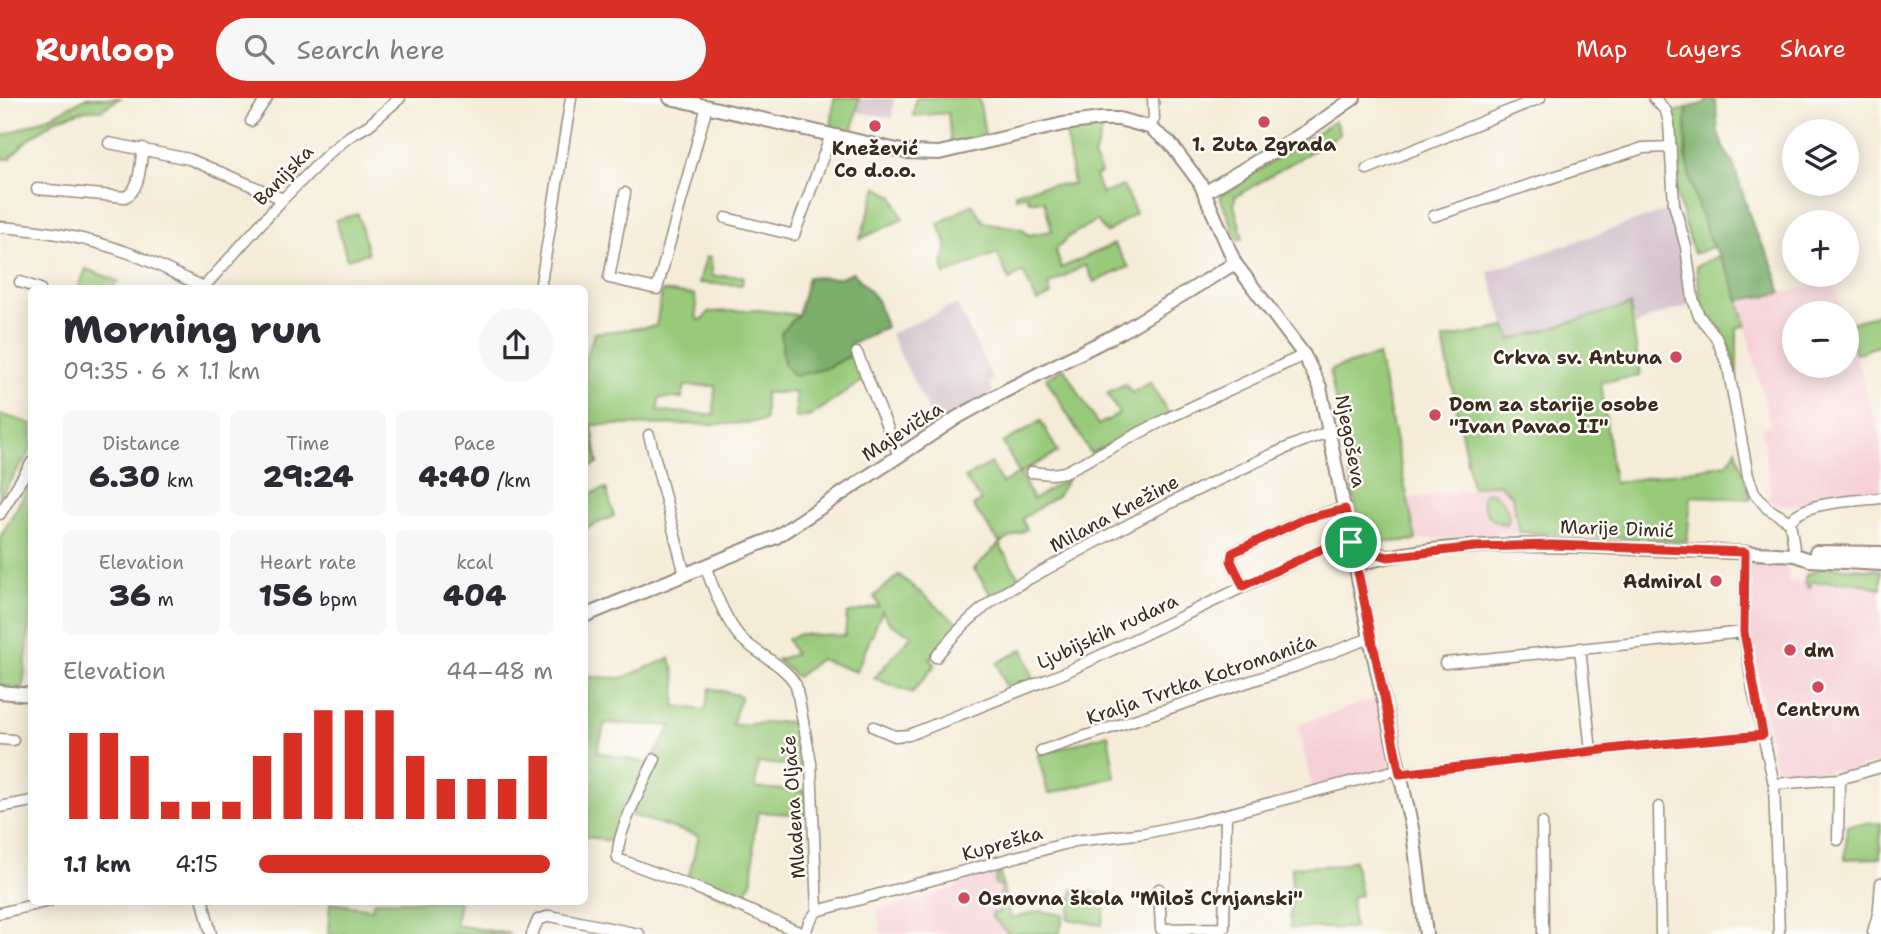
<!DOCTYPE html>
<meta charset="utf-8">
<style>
:root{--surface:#fff;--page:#f7f7f7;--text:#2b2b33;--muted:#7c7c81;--accent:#d93025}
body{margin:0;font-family:"Shantell Sans",sans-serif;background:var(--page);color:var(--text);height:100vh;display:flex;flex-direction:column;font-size:26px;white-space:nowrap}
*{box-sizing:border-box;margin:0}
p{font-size:23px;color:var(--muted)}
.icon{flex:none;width:38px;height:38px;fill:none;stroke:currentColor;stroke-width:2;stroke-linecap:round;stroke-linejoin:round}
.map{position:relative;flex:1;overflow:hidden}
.sheet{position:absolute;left:28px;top:187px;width:560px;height:620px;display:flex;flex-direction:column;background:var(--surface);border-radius:10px;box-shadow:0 4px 18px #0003}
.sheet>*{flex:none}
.fabs{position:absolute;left:1782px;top:21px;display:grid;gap:14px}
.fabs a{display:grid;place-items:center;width:77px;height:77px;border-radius:50%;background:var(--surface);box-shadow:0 4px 18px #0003;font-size:35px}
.pin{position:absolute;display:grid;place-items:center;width:60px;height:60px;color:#fff;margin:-30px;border:4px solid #fff;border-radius:50%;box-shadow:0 2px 7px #0007}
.round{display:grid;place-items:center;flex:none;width:74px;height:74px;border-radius:37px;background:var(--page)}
.overview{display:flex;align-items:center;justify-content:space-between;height:119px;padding:0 35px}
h1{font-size:38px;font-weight:800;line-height:52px}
.metrics{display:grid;grid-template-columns:repeat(3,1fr);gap:10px;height:119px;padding:7px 35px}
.metrics div{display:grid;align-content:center;border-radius:10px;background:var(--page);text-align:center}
.metrics b{font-size:30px;font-weight:800}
.metrics small{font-size:19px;font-weight:400}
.metrics p{font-size:19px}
.chart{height:196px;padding:14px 35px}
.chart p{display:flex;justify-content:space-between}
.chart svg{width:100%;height:126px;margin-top:7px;stroke:var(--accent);stroke-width:6}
ul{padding:0 35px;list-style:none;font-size:23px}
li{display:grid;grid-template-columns:112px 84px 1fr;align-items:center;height:52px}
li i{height:18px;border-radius:9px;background:var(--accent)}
header{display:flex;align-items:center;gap:42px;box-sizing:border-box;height:98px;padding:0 35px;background:var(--accent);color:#fff}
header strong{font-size:33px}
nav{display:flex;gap:38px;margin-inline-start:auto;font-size:24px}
.search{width:490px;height:63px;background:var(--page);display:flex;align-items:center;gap:18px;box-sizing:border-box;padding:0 24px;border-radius:38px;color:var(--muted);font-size:26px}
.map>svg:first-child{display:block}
.built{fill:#f6cfd6}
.industrial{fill:#d1bdc9}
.green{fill:#99ca7a;stroke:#6a7a4c;stroke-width:2;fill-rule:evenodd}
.forest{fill:#7aae6a;stroke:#5a6c44;stroke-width:2}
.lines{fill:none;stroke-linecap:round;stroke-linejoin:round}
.minor-casing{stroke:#988b7b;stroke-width:13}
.tertiary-casing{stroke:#988b7b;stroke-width:16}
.primary-casing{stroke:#988b7b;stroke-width:19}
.minor{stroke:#fff;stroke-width:10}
.tertiary{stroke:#fff;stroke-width:12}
.primary{stroke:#fff;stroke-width:16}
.route-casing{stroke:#fff;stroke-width:14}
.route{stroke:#d93025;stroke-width:9}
.poi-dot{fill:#d1495b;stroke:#fdfcf7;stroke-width:2.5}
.labels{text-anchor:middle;stroke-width:5;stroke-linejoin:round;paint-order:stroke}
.poi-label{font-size:19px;font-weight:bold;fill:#3b2a1e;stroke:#fdfcf7}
.street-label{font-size:19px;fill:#3b2a1e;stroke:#fdfcf7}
</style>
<header>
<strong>Runloop</strong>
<div class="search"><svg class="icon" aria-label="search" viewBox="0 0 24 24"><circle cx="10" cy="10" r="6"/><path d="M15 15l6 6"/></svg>Search here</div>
<nav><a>Map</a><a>Layers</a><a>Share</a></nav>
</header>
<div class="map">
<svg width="1881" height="836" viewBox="0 0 1881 836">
<rect width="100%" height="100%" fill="#fdfcf7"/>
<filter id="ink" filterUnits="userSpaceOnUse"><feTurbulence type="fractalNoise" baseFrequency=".0143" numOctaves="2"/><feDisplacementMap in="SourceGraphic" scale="14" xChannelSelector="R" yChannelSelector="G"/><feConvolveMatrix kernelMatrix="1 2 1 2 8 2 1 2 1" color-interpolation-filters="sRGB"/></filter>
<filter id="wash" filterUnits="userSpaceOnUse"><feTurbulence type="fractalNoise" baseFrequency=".00686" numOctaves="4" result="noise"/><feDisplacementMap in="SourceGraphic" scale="28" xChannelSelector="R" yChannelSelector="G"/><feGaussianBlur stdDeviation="1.57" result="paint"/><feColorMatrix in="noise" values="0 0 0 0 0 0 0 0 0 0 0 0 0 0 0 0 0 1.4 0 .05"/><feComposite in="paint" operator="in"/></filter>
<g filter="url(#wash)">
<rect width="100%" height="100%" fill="#f5ecd8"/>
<path class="built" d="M1834 185 1843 215H1794V268H1846V227L1881 341V395L1790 407 1774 406 1767 402 1770 393 1762 330 1770 326 1739 202Z
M1498 386 1512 398 1519 434 1416 442 1407 401Z
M1758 461 1783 465 1787 470 1789 483H1801L1806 473 1826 466 1881 469V663L1878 665 1840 675 1834 671 1828 672 1823 678 1786 681 1776 673 1748 534 1749 468 1752 464Z
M1379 599 1392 666 1389 669 1312 689 1298 627Z
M999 772 1010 819 1040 813 1064 817 1059 836H881L877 812 957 790 956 783 959 780Z"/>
<path class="industrial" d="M859 0H894L892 20 856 14Z
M1670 111 1682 152 1690 207 1649 220 1635 228 1630 207 1510 242 1488 174Z
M957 206 993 281 989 284 993 294 936 328 890 236Z"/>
<path class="green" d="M85 0H120L101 12H86L57 21 25 44 10 61H0V39L52 18Z
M834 0H859L852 37 831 33Z
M916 0H979L985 37 951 46 948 15 913 18Z
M1687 10 1685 56 1702 119 1713 149 1694 156 1676 96 1672 15Z
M1335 23 1340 36 1235 99 1234 107 1243 140 1238 143 1220 99 1223 95Z
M1103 28 1094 59 1101 75 1095 78 1102 96 1123 88 1136 115 1106 135 1097 122 1068 139 1056 152 1061 170 1114 146 1129 169 1094 184 1085 167 1048 187 1051 197 1037 204 1023 174 1009 182 997 155 945 177C940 163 947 161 946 148 946 141 941 133 938 126L972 106 984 124 1023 131 1028 137 1052 133 1044 103H1029L1027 97 1016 100 1015 95 1041 88 1073 86 1066 33Z
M877 89 893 98 903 121 860 141Z
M358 116 368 155 347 161 336 122Z
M1721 157 1731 177 1746 227 1737 230V282L1731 253 1722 232 1702 210 1696 168Z
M706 159H711L712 178H743L742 187 699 185Z
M86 171 118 183 112 191H78Z
M662 193 695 197 697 222 704 221 708 214 759 212 798 217 781 235 784 267 794 278 824 271 854 256 865 281 809 319 796 320 795 294 765 295V323L730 326 592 327 598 366 585 370V259L595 235 656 228ZM685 288H715L714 317 658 313 659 300H682Z
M1630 207 1640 278 1601 284 1614 385 1727 366 1736 351 1751 401 1691 398 1687 444 1519 434 1512 397 1498 386 1472 389 1443 241 1506 229 1511 242Z
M1881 215V247L1855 256 1846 227Z
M1378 257 1416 442 1375 445 1366 440 1358 420 1330 274 1333 271Z
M1064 270 1098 327 1119 316 1107 295 1125 286 1132 295 1150 284 1169 316 1091 356 1046 280Z
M0 316 32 326 31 352 0 399Z
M1041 323 1058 354 1020 375 1033 402 1069 379 1058 397 1022 421 1027 431 1000 445 973 408 981 403 965 380 991 365 1002 385 1019 375 1003 345Z
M31 385 32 503 23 591 0 587V439Z
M606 390 614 418 585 431V398Z
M1486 394C1500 395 1508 408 1509 422L1506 426C1491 425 1483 413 1482 399Z
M999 446 1020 481 992 498 974 471Z
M1826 469 1881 472V491C1860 482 1834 484 1811 484L1810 490 1808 489 1805 484 1806 477Z
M899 477 960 527 930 561 935 567 912 595 874 580 912 537 890 526 882 513 856 574 820 561 797 579 777 562 795 556 787 541 800 536 845 538 847 516 879 508 874 498Z
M1023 551 1034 582 1007 593 997 565Z
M670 560 676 581 675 608 705 612 710 590 741 598 732 627 799 623 808 669 758 665 755 690 808 693 809 717 758 714 754 735 753 780 740 806 687 784 699 738 631 717 653 659 672 628 605 625 597 654 650 666 614 744 585 738V579L622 580Z
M1108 636 1115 679 1048 696 1038 657Z
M1881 725 1880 760 1845 761 1847 727Z
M1354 762 1361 797 1351 799 1354 830H1290L1292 769 1341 767Z
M997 772H999L1010 819 1014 820 1040 813 1064 817 1059 836H1009L991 818 993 815H999L1001 788 995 786Z
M1073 791 1107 797 1102 827 1068 821Z
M374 803H459L455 827 511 836H328L330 805 372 811Z"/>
<path class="forest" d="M1706 0H1711L1716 4 1718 34 1723 49 1733 65 1754 131 1770 161 1782 195 1739 202C1733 181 1725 166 1713 148 1708 141 1706 131 1703 123 1687 82 1684 54 1687 10L1705 5Z
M853 174 877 202 886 229 850 247 854 256 824 271 795 278 784 267 781 235 798 217 808 179 839 180Z"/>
</g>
<g filter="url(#ink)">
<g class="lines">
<g class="minor-casing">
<path id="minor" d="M1654 0 1666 13 1669 25 1674 106 1686 149 1693 201 1699 218 1716 239 1728 269 1748 378 1754 394 1767 410 1790 424
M251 23 267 0
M1149 29 1154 21 1153 0
M109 45 189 61 283 101
M1367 71 1540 0
M37 91 125 99C141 92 140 65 143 50
M625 95 609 180 657 191 707 8
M1434 118 1643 50 1671 49
M726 120 794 137 831 37
M0 129C44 132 88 140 129 155 154 164 179 178 204 189
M20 184 40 191
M202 191 283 101 330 54 350 38 369 27 400 0
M540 191 571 0
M857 255 899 358
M649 337 685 477
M1031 374 1052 376 1065 374 1166 321 1304 257
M0 416 32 364
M1745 454 1744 534 1753 592 1774 686 1779 836
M1795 457 1790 424C1802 403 1858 403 1881 400
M706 470C713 490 727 525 741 540 758 557 784 566 796 587L811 665 817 813
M1243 488 1231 463 1232 455 1304 421 1344 410
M1580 550 1591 653
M936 559C956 533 980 510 1007 493 1081 452 1154 411 1231 376 1263 361 1296 344 1329 334
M1445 565 1744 534
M874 629 895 638 909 637 1064 575 1322 451 1351 444
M0 641 13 642
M1041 653 1296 568 1370 540
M655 661C645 683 614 738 618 761L707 794 803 836
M1400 676 1627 649 1763 637
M1774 686 1839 681 1881 669
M0 709 32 703
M1659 709 1661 836
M1542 725 1543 836
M1838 742 1839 681
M1159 791 1161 831 1224 830 1226 718
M203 803 211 836
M0 815 49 803
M1878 822 1881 785
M532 836 538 822 550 818 639 836
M805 836 809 824 817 813 1075 743 1145 735 1193 725 1400 671"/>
</g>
<g class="tertiary-casing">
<path id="tertiary" d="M670 0 906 54 939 55 1063 26 1101 21H1119L1149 29 1170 45 1200 85 1235 165 1304 257 1320 289 1370 540 1413 735 1426 836
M1206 94 1307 33 1354 0
M1351 444 1369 454 1384 458
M1816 454 1881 455
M1356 467C1440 442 1538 446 1625 450 1682 452 1738 454 1795 457L1810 462 1881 466
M584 518 776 439 958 319 1003 294 1123 233 1235 165
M0 594 32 597"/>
</g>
<g class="primary-casing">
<path id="primary" d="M1876 834 1881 817"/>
</g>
<use href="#minor" class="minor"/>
<use href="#tertiary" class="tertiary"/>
<use href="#primary" class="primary"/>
</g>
</g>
<g class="lines" filter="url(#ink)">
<g class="route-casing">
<path id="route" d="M1351 444 1322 451 1243 488 1231 463 1232 455 1304 421 1345 411 1400 676 1627 649 1763 637 1744 534 1745 454 1551 447 1475 449 1388 459 1369 454 1351 444"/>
</g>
<use href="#route" class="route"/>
</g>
<g class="poi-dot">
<circle cx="1264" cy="24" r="7"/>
<circle cx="875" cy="28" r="7"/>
<circle cx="1676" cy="259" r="7"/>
<circle cx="1435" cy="317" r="7"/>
<circle cx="1716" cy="483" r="7"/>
<circle cx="1790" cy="552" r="7"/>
<circle cx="1818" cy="589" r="7"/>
<circle cx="964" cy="800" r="7"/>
</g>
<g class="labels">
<g class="poi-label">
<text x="1264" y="53">1. Zuta Zgrada</text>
<text x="875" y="57">Knežević<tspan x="875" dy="22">Co d.o.o.</tspan></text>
<text x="1662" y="266" text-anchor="end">Crkva sv. Antuna</text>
<text x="1449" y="313" text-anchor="start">Dom za starije osobe<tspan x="1449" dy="22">"Ivan Pavao II"</tspan></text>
<text x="1702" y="490" text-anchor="end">Admiral</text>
<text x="1804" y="559" text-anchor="start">dm</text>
<text x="1818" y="618">Centrum</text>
<text x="978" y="807" text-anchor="start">Osnovna škola "Miloš Crnjanski"</text>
</g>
<g class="street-label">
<text transform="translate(283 77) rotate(-46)" y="7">Banijska</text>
<text transform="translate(902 333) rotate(-33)" y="7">Majevička</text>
<text transform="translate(1351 343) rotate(79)" y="7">Njegoševa</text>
<text transform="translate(1114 415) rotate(-28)" y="7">Milana Knežine</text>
<text transform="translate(1617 430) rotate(2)" y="7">Marije Dimić</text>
<text transform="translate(1107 533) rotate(-25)" y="7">Ljubijskih rudara</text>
<text transform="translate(1201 581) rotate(-19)" y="7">Kralja Tvrtka Kotromanića</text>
<text transform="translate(793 709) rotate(-94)" y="7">Mladena Oljače</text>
<text transform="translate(1002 745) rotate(-16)" y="7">Kupreška</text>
</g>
</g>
</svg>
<div class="fabs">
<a><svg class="icon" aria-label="layers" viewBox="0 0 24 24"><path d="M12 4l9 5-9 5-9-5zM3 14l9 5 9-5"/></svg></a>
<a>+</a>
<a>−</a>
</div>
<div class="pin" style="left:1351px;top:444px;background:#1e9e55"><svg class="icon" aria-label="arrive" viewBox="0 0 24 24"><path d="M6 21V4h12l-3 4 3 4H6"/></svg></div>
<section class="sheet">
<div class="overview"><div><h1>Morning run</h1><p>09:35 · 6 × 1.1 km</p></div><a class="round"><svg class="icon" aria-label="share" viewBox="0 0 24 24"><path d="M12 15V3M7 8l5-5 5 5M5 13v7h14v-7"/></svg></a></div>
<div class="metrics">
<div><p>Distance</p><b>6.30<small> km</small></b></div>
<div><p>Time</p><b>29:24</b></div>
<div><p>Pace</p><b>4:40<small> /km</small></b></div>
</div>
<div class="metrics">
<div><p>Elevation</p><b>36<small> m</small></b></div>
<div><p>Heart rate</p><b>156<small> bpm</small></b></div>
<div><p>kcal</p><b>404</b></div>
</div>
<div class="chart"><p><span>Elevation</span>44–48 m</p>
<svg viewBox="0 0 160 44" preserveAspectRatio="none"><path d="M5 44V14M15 44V14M25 44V22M35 44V38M45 44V38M55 44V38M65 44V22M75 44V14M85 44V6M95 44V6M105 44V6M115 44V22M125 44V30M135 44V30M145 44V30M155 44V22"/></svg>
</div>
<ul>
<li><b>1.1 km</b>4:15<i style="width:99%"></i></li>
</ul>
</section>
</div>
